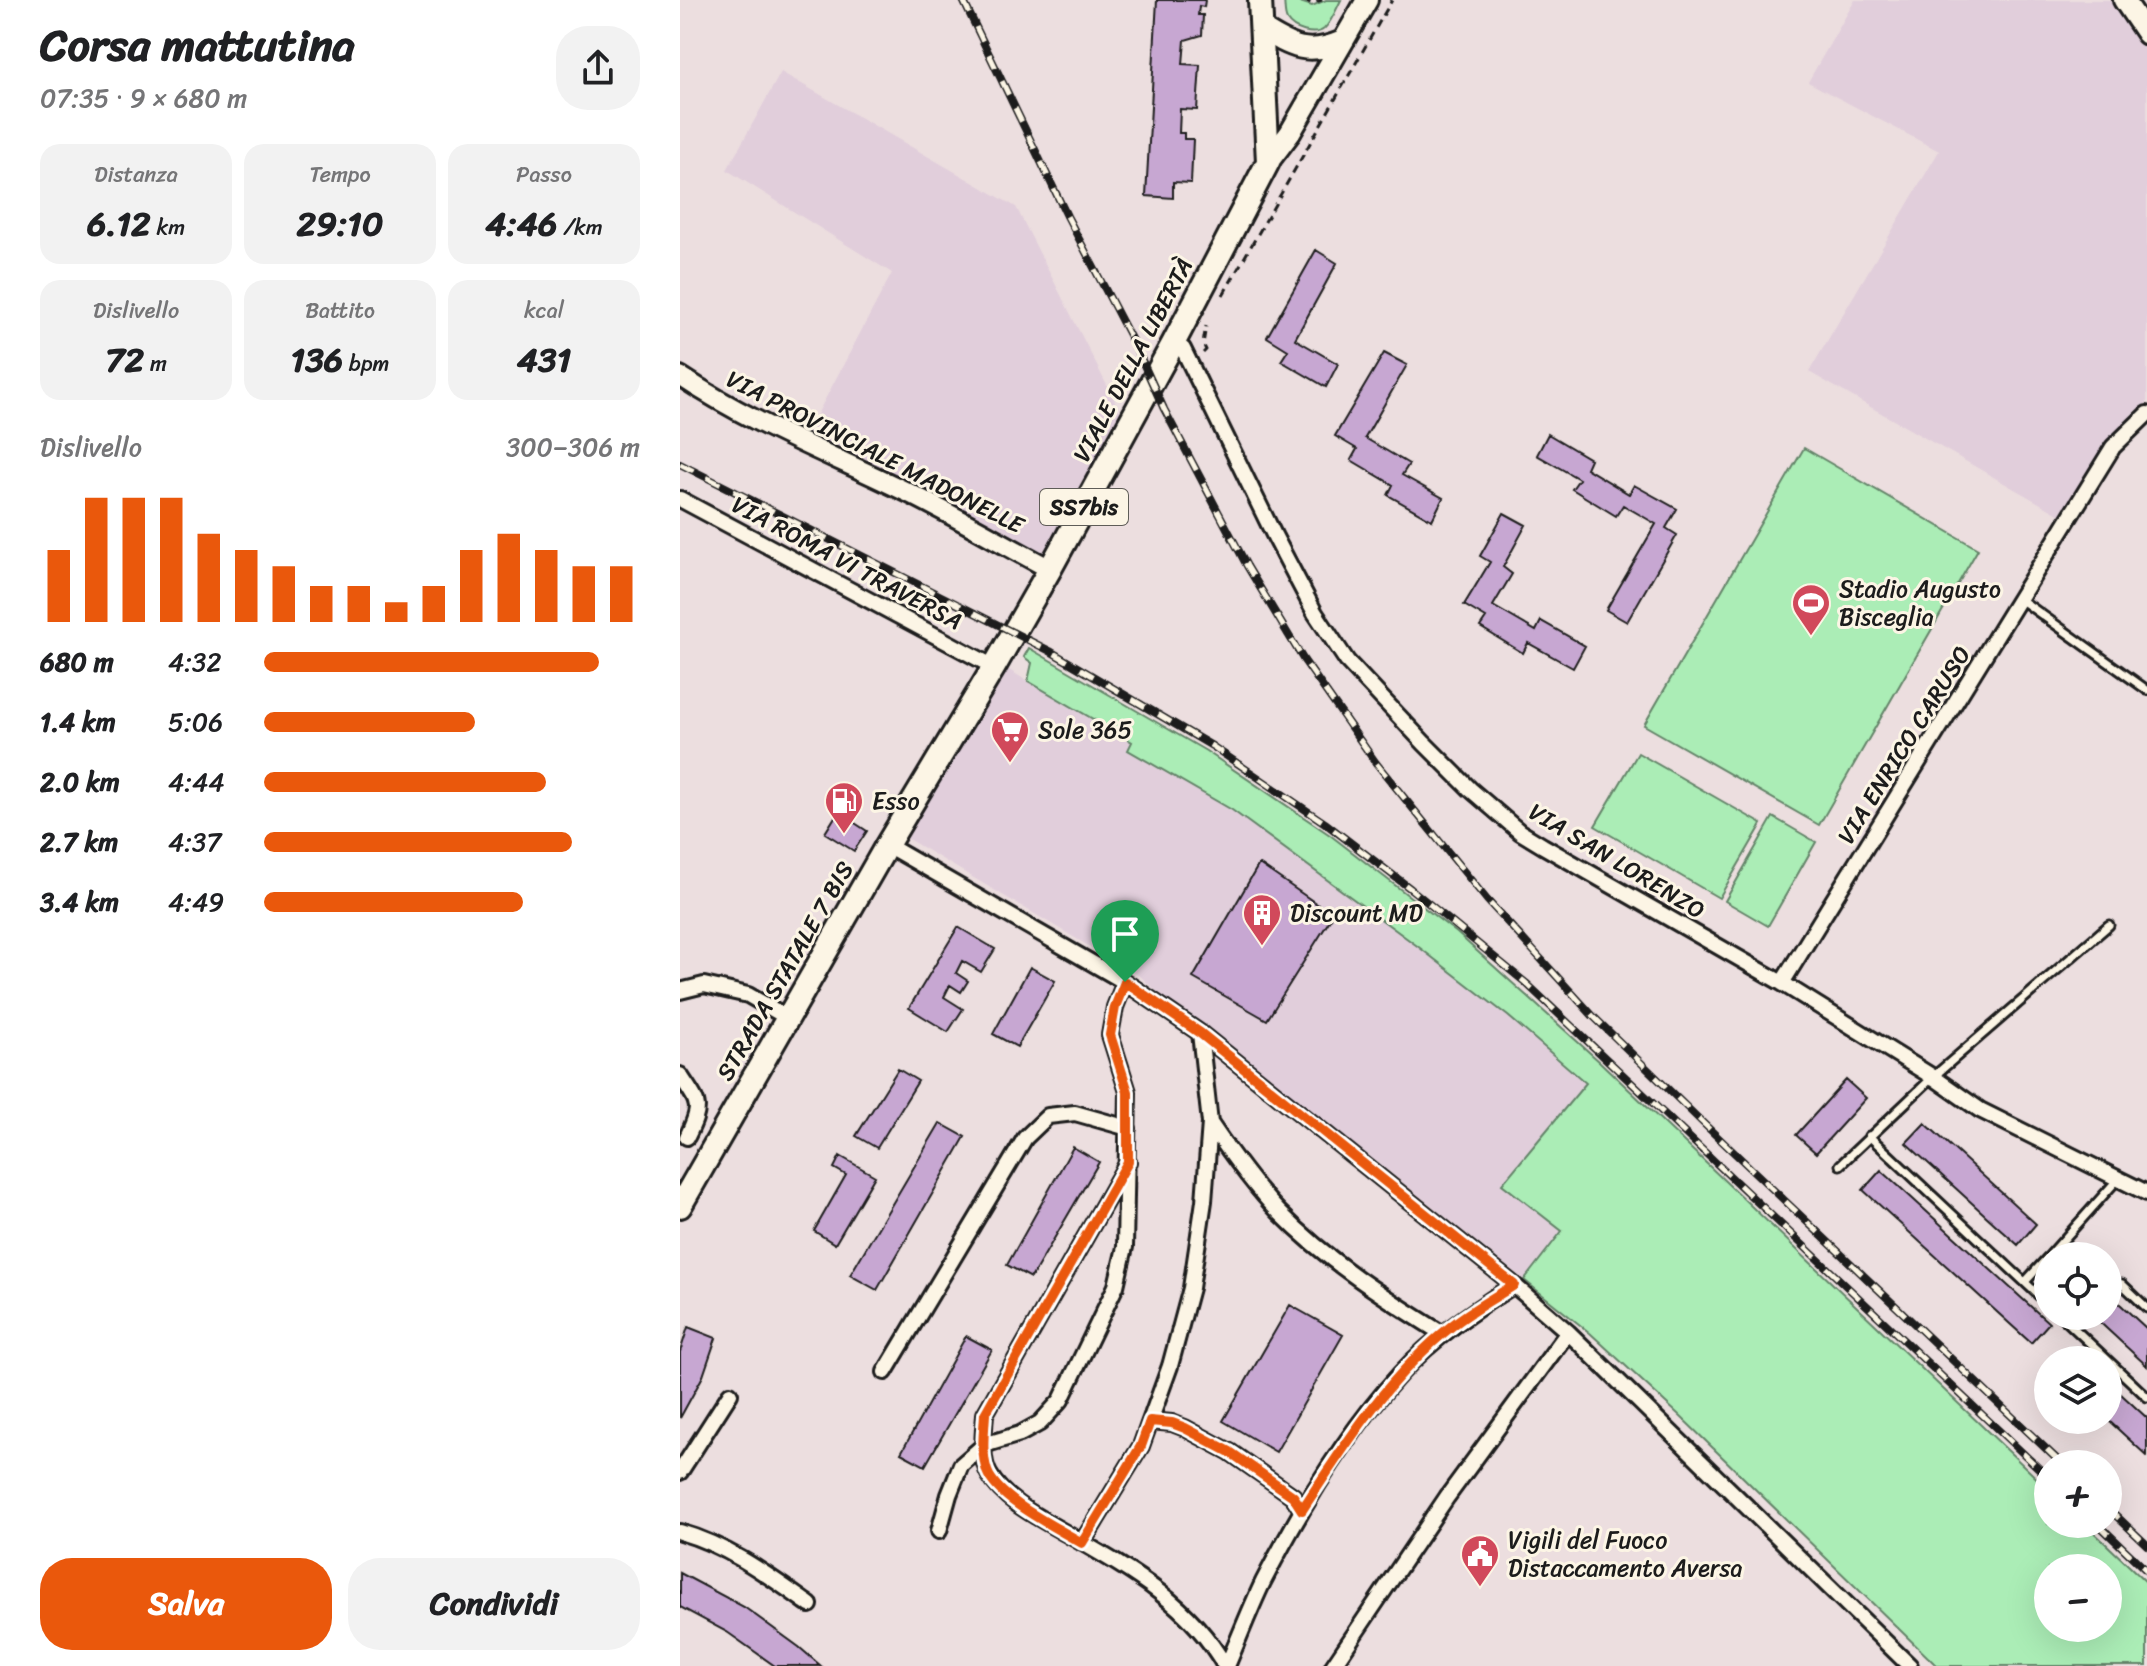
<!DOCTYPE html>
<html lang="it">
<meta charset="utf-8">
<style>
:root{--surface:#fff;--page:#f2f2f2;--text:#202124;--muted:#757577;--accent:#ea580c}
body{margin:0;font-family:Sriracha,sans-serif;background:var(--page);color:var(--text);height:100vh;display:flex;flex-direction:column;font-size:30px;white-space:nowrap}
*{box-sizing:border-box;margin:0}
p{font-size:26px;color:var(--muted)}
.icon{flex:none;width:44px;height:44px;fill:none;stroke:currentColor;stroke-width:2;stroke-linecap:round;stroke-linejoin:round}
.map{position:relative;flex:1;overflow:hidden}
.sheet{display:flex;flex-direction:column;background:var(--surface);width:680px}
.sheet>*{flex:none}
.buttons{position:absolute;left:1354px;top:1242px;display:grid;gap:16px}
.buttons a{display:grid;place-items:center;width:88px;height:88px;border-radius:50%;background:var(--surface);box-shadow:0 8px 32px #0002;font-size:40px}
.pin{position:absolute;display:grid;place-items:center;width:68px;height:68px;color:#fff;margin:-82px -34px;border-radius:50% 50% 50% 0;rotate:-45deg;box-shadow:0 0 8px #0007}
.pin .icon{rotate:45deg}
.round{display:grid;place-items:center;flex:none;width:84px;height:84px;border-radius:32px;background:var(--page)}
.headline{display:flex;align-items:center;justify-content:space-between;height:136px;padding:0 40px}
h1{font-size:44px;font-weight:800;line-height:60px}
.stats{display:grid;grid-template-columns:repeat(3,1fr);gap:12px;height:136px;padding:8px 40px}
.stats div{display:grid;align-content:center;border-radius:20px;background:var(--page);text-align:center}
.stats b{font-size:34px;font-weight:800}
.stats small{font-size:22px;font-weight:400}
.stats p{font-size:22px}
.chart{height:224px;padding:16px 40px}
.chart p{display:flex;justify-content:space-between}
.chart svg{width:100%;height:144px;margin-top:8px;stroke:var(--accent);stroke-width:6}
.primary-button{display:flex;gap:16px;margin-top:auto;padding:16px 40px}
.primary-button a{flex:1;height:92px;border-radius:32px;background:var(--accent);color:#fff;font-size:32px;font-weight:800;line-height:92px;text-align:center}
.primary-button a+a{background:var(--page);color:var(--text)}
ul{padding:0 40px;list-style:none;font-size:26px}
li{display:grid;grid-template-columns:128px 96px 1fr;align-items:center;height:60px}
li i{height:20px;border-radius:10px;background:var(--accent)}
main{display:flex;flex:1;min-height:0}
.map>svg:first-child{display:block}
.built{fill:#e1cedb}
.green{fill:#abedb6;stroke:#648469;stroke-width:2;fill-rule:evenodd}
.building{fill:#c7a7d2;stroke:#1c1c1c;stroke-width:2}
.lines{fill:none;stroke-linecap:round;stroke-linejoin:round}
.service-casing{stroke:#1c1c1c;stroke-width:13}
.minor-casing{stroke:#1c1c1c;stroke-width:20}
.tertiary-casing{stroke:#1c1c1c;stroke-width:24}
.secondary-casing{stroke:#1c1c1c;stroke-width:26}
.primary-casing{stroke:#1c1c1c;stroke-width:28}
.path{stroke:#1c1c1c;stroke-width:3;stroke-dasharray:8 6;stroke-linecap:butt}
.service{stroke:#fcf5e5;stroke-width:7}
.minor{stroke:#fcf5e5;stroke-width:14}
.tertiary{stroke:#fcf5e5;stroke-width:18}
.secondary{stroke:#fcf5e5;stroke-width:20}
.primary{stroke:#fcf5e5;stroke-width:22}
.rail-casing{stroke:#1c1c1c;stroke-width:8}
.rail{stroke:#fcf5e5;stroke-width:5;stroke-dasharray:15;stroke-linecap:butt}
.route-casing{stroke:#fff;stroke-width:16}
.route{stroke:#ea580c;stroke-width:10}
.labels{text-anchor:middle;stroke-width:6;stroke-linejoin:round;paint-order:stroke}
.shield{fill:#fcf5e5;stroke:#5f5d58;stroke-width:2}
.shield-label{font-size:22px;font-weight:bold;fill:#1c1c1c}
.street-label{font-size:24px;fill:#1c1c1c;stroke:#fcf5e5}
.poi-label{font-size:24px;fill:#1c1c1c;stroke:#fcf5e5;text-anchor:start}
</style>
<main>
<section class="sheet">
<div class="headline"><div><h1>Corsa mattutina</h1><p>07:35 · 9 × 680 m</p></div><a class="round"><svg class="icon" aria-label="share" viewBox="0 0 24 24"><path d="M12 15V3M7 8l5-5 5 5M5 13v7h14v-7"/></svg></a></div>
<div class="stats">
<div><p>Distanza</p><b>6.12<small> km</small></b></div>
<div><p>Tempo</p><b>29:10</b></div>
<div><p>Passo</p><b>4:46<small> /km</small></b></div>
</div>
<div class="stats">
<div><p>Dislivello</p><b>72<small> m</small></b></div>
<div><p>Battito</p><b>136<small> bpm</small></b></div>
<div><p>kcal</p><b>431</b></div>
</div>
<div class="chart"><p><span>Dislivello</span>300–306 m</p>
<svg viewBox="0 0 160 44" preserveAspectRatio="none"><path d="M5 44V22M15 44V6M25 44V6M35 44V6M45 44V17M55 44V22M65 44V27M75 44V33M85 44V33M95 44V38M105 44V33M115 44V22M125 44V17M135 44V22M145 44V27M155 44V27"/></svg>
</div>
<ul>
<li><b>680 m</b>4:32<i style="width:89%"></i></li>
<li><b>1.4 km</b>5:06<i style="width:56%"></i></li>
<li><b>2.0 km</b>4:44<i style="width:75%"></i></li>
<li><b>2.7 km</b>4:37<i style="width:82%"></i></li>
<li><b>3.4 km</b>4:49<i style="width:69%"></i></li>
</ul>
<div class="primary-button"><a>Salva</a><a>Condividi</a></div>
</section>
<div class="map">
<svg width="1467" height="1666" viewBox="0 0 1467 1666">
<rect width="100%" height="100%" fill="#ecdedf"/>
<filter id="ink" filterUnits="userSpaceOnUse"><feTurbulence type="fractalNoise" baseFrequency=".0125" numOctaves="2"/><feDisplacementMap in="SourceGraphic" scale="16" xChannelSelector="R" yChannelSelector="G"/><feConvolveMatrix kernelMatrix="1 2 1 2 8 2 1 2 1" color-interpolation-filters="sRGB"/></filter>
<g filter="url(#ink)">
<path class="built" d="M1175 0H1430L1467 52V403L1455 411 1425 444 1382 516 1129 372 1259 151 1128 82Z
M101 72 336 207 444 419 367 561 124 439 212 273 47 170Z
M324 667 558 807 828 1016 907 1083 822 1184 883 1231 844 1280 702 1166 488 1002 461 977 223 836Z"/>
<path class="green" d="M604 0H614L632 6 646 0H661C657 8 651 23 644 29 634 37 613 30 607 20 604 15 605 6 604 0Z
M1124 448 1298 549 1139 825 964 725Z
M349 648 526 751 650 835 777 933 920 1062 1368 1489V1524H1405L1467 1583V1666H1257L998 1414 910 1333 844 1280 882 1231 822 1184 906 1083 828 1016 740 948 552 810 448 750 452 742 348 681 352 663 344 657ZM1428 1568V1628H1368V1568Z
M958 753 1082 824 1039 898 915 826Z
M1093 817 1136 842 1088 926 1045 901Z"/>
<path class="building" d="M477 0H525L524 7 519 6 518 15H523L522 35 505 40 503 64 520 65 517 110 500 109 499 133H504V139H513L511 183 493 182V198L466 196Z
M636 250 657 263 615 339 658 364 646 387 601 361 608 350 587 337Z
M704 353 727 365 685 438 729 464 722 475 763 498 752 520 708 495 713 485 671 460 677 449 655 436Z
M868 434 910 459 906 468 949 494 954 485 997 509 986 528 997 535 947 622 926 610 976 524 943 505 936 516 892 489 899 479 857 455Z
M824 513 846 525 823 567 832 574 813 606 856 631 861 621 905 646 893 668 848 643 843 653 800 627 806 618 784 605 810 562 800 556Z
M158 812 187 831 174 851 145 833Z
M579 864 653 915 587 1020 513 978Z
M278 927 315 949 301 972 282 961 276 973 288 981 281 992 270 985 264 997 283 1009 268 1032 229 1008Z
M350 967 375 981 337 1047 313 1034Z
M218 1069 238 1081 197 1148 176 1136Z
M1166 1080 1186 1098 1136 1153 1116 1135Z
M260 1123 285 1137 197 1290 170 1275Z
M1245 1123 1356 1224 1338 1245 1226 1143Z
M393 1147 419 1162 351 1278 327 1265Z
M160 1156 195 1176 155 1244 134 1231 166 1175 154 1168Z
M1201 1170 1369 1323 1351 1343 1183 1190Z
M1428 1293 1467 1329V1366L1413 1316H1428Z
M610 1305 663 1335 596 1452 543 1421Z
M8 1327 36 1338 23 1376 0 1418V1352Z
M286 1336 312 1350 245 1466 221 1453Z
M1428 1382 1467 1418V1456L1428 1420Z
M0 1573 64 1607 119 1647 141 1666H95L47 1632 0 1607Z"/>
<g class="lines">
<g class="service-casing">
<path id="service" d="M1340 599 1467 690
M1189 1136 1368 1304
M1160 1165 1253 1077 1429 925
M1369 1256 1438 1179
M1345 1282 1368 1257
M1442 1284 1467 1308
M1381 1316 1467 1397"/>
</g>
<g class="minor-casing">
<path id="minor" d="M494 342 503 349 595 537 635 613 667 661 744 743 790 789 840 832 863 846 1102 983 1253 1077 1300 1110 1467 1193
M0 499 314 667
M207 845 445 982 520 1033 834 1285 888 1332 1230 1666
M1102 983 1433 447 1467 414
M0 991 24 985 68 995 108 1018
M0 1075C19 1104 23 1104 7 1137
M530 1123C551 1154 573 1185 599 1212 647 1261 705 1298 763 1334
M448 1162 305 1414C304 1432 300 1458 309 1474 325 1502 360 1518 387 1534 448 1569 509 1602 545 1666
M205 1372 345 1138 368 1116 395 1113 448 1128
M470 1421 492 1423 505 1428 550 1452 613 1496 622 1510
M0 1472 50 1394
M259 1531 269 1495 281 1465 304 1445 340 1434 360 1423 381 1400 436 1286 445 1247 448 1092 430 1035 435 1007 445 982
M0 1532C49 1546 89 1576 130 1605
M402 1543 461 1446 490 1366 511 1288 524 1201 530 1123 520 1033
M547 1666C559 1638 570 1609 583 1582 620 1510 665 1434 720 1374 753 1338 793 1311 834 1285
M653 1666 767 1497 888 1332"/>
</g>
<g class="tertiary-casing">
<path id="tertiary" d="M0 376C72 424 152 455 229 493 277 517 323 544 370 569"/>
</g>
<g class="secondary-casing">
<path id="secondary" d="M1444 0 1467 34
M581 28C612 48 628 56 663 41
M588 162 610 133 687 0"/>
</g>
<g class="primary-casing">
<path id="primary" d="M0 1206 207 845 314 667 370 569 494 342 588 162 580 0"/>
</g>
<path class="path" d="M623 0 631 3 642 0
M543 295 712 0
M523 353 526 350 523 344 526 326"/>
<use href="#service" class="service"/>
<use href="#minor" class="minor"/>
<use href="#tertiary" class="tertiary"/>
<use href="#secondary" class="secondary"/>
<use href="#primary" class="primary"/>
<g class="rail-casing">
<path id="rail" d="M283 0 387 216 459 354 484 409 567 566 623 659 696 763 807 900 913 1016 1023 1123 1382 1464
M0 464 370 651 532 746 645 823 731 889 846 983 1368 1477
M1428 1508 1467 1545
M1418 1524 1467 1571"/>
</g>
<use href="#rail" class="rail"/>
</g>
</g>
<g class="lines" filter="url(#ink)">
<g class="route-casing">
<path id="route" d="M445 982 520 1033 834 1285C814 1298 792 1310 773 1325 709 1375 666 1443 622 1510L613 1496 550 1452 505 1428 492 1423 470 1421 461 1446 402 1543C377 1528 317 1499 307 1471 301 1453 304 1432 305 1414L448 1162V1092L430 1035 435 1007Z"/>
</g>
<use href="#route" class="route"/>
</g>
<defs>
<g id="stadium-pin" transform="scale(2)"><path d="M0 17L-7.5 6A9.5 9.5 0 1 1 7.5 6Z" fill="#d1495b" stroke="#fcf5e5"/><path d="M0-5a6.5 5 0 1 0 0 10a6.5 5 0 1 0 0-10ZM-3.5-1.8h7v3.6h-7Z" fill="#fff"/></g>
<g id="supermarket-pin" transform="scale(2)"><path d="M0 17L-7.5 6A9.5 9.5 0 1 1 7.5 6Z" fill="#d1495b" stroke="#fcf5e5"/><path d="M-6-5.5h2.5l.6 2H6L4.5 2H-2.5L-4.4-4H-6ZM-1.5 3.2a1.3 1.3 0 1 0 .1 0ZM3 3.2a1.3 1.3 0 1 0 .1 0Z" fill="#fff"/></g>
<g id="fuel-pin" transform="scale(2)"><path d="M0 17L-7.5 6A9.5 9.5 0 1 1 7.5 6Z" fill="#d1495b" stroke="#fcf5e5"/><path d="M-5.5-6h7V0h2V4h1.3V-2.5L3-4.5l.8-.8L6-3V5H2.5V1h-1V6h-7ZM-4.2-4.7v3.2H.2V-4.7Z" fill="#fff"/></g>
<g id="building-pin" transform="scale(2)"><path d="M0 17L-7.5 6A9.5 9.5 0 1 1 7.5 6Z" fill="#d1495b" stroke="#fcf5e5"/><path d="M-4-6H4V6H1V3H-1V6H-4ZM-2.5-4.3h1.7v1.8h-1.7ZM.8-4.3h1.7v1.8H.8ZM-2.5-1h1.7V.8h-1.7ZM.8-1h1.7V.8H.8Z" fill="#fff"/></g>
<g id="civic-pin" transform="scale(2)"><path d="M0 17L-7.5 6A9.5 9.5 0 1 1 7.5 6Z" fill="#d1495b" stroke="#fcf5e5"/><path d="M-.6-6.5H3V-4.5H.6V-3L4-1V1h2V6H-6V1h2V-1L-.6-3ZM-1.2 2.5V6h2.4V2.5Z" fill="#fff"/></g>
</defs>
<g fill-rule="evenodd">
<use href="#stadium-pin" x="1131" y="603"/>
<use href="#supermarket-pin" x="330" y="730"/>
<use href="#fuel-pin" x="164" y="801"/>
<use href="#building-pin" x="582" y="913"/>
<use href="#civic-pin" x="800" y="1554"/>
</g>
<g class="labels">
<rect class="shield" x="360" y="489" width="88" height="36" rx="6"/>
<g class="shield-label">
<text x="404" y="515">SS7bis</text>
</g>
<g class="street-label">
<text transform="translate(453 360) rotate(-62)" y="8">VIALE DELLA LIBERTÀ</text>
<text transform="translate(195 452) rotate(27)" y="8">VIA PROVINCIALE MADONELLE</text>
<text transform="translate(167 563) rotate(28)" y="8">VIA ROMA VI TRAVERSA</text>
<text transform="translate(1224 745) rotate(-58)" y="8">VIA ENRICO CARUSO</text>
<text transform="translate(937 861) rotate(31)" y="8">VIA SAN LORENZO</text>
<text transform="translate(105 971) rotate(-60)" y="8">STRADA STATALE 7 BIS</text>
</g>
<g class="poi-label">
<text x="1159" y="597">Stadio Augusto<tspan x="1159" dy="28">Bisceglia</tspan></text>
<text x="358" y="738">Sole 365</text>
<text x="192" y="809">Esso</text>
<text x="610" y="921">Discount MD</text>
<text x="828" y="1548">Vigili del Fuoco<tspan x="828" dy="28">Distaccamento Aversa</tspan></text>
</g>
</g>
</svg>
<div class="buttons">
<a><svg class="icon" aria-label="locate" viewBox="0 0 24 24"><circle cx="12" cy="12" r="6"/><path d="M12 2v4M12 18v4M2 12h4M18 12h4"/></svg></a>
<a><svg class="icon" aria-label="layers" viewBox="0 0 24 24"><path d="M12 4l9 5-9 5-9-5zM3 14l9 5 9-5"/></svg></a>
<a>+</a>
<a>−</a>
</div>
<div class="pin" style="left:445px;top:982px;background:#1e9e55"><svg class="icon" aria-label="arrive" viewBox="0 0 24 24"><path d="M6 21V4h12l-3 4 3 4H6"/></svg></div>
</div>
</main>
